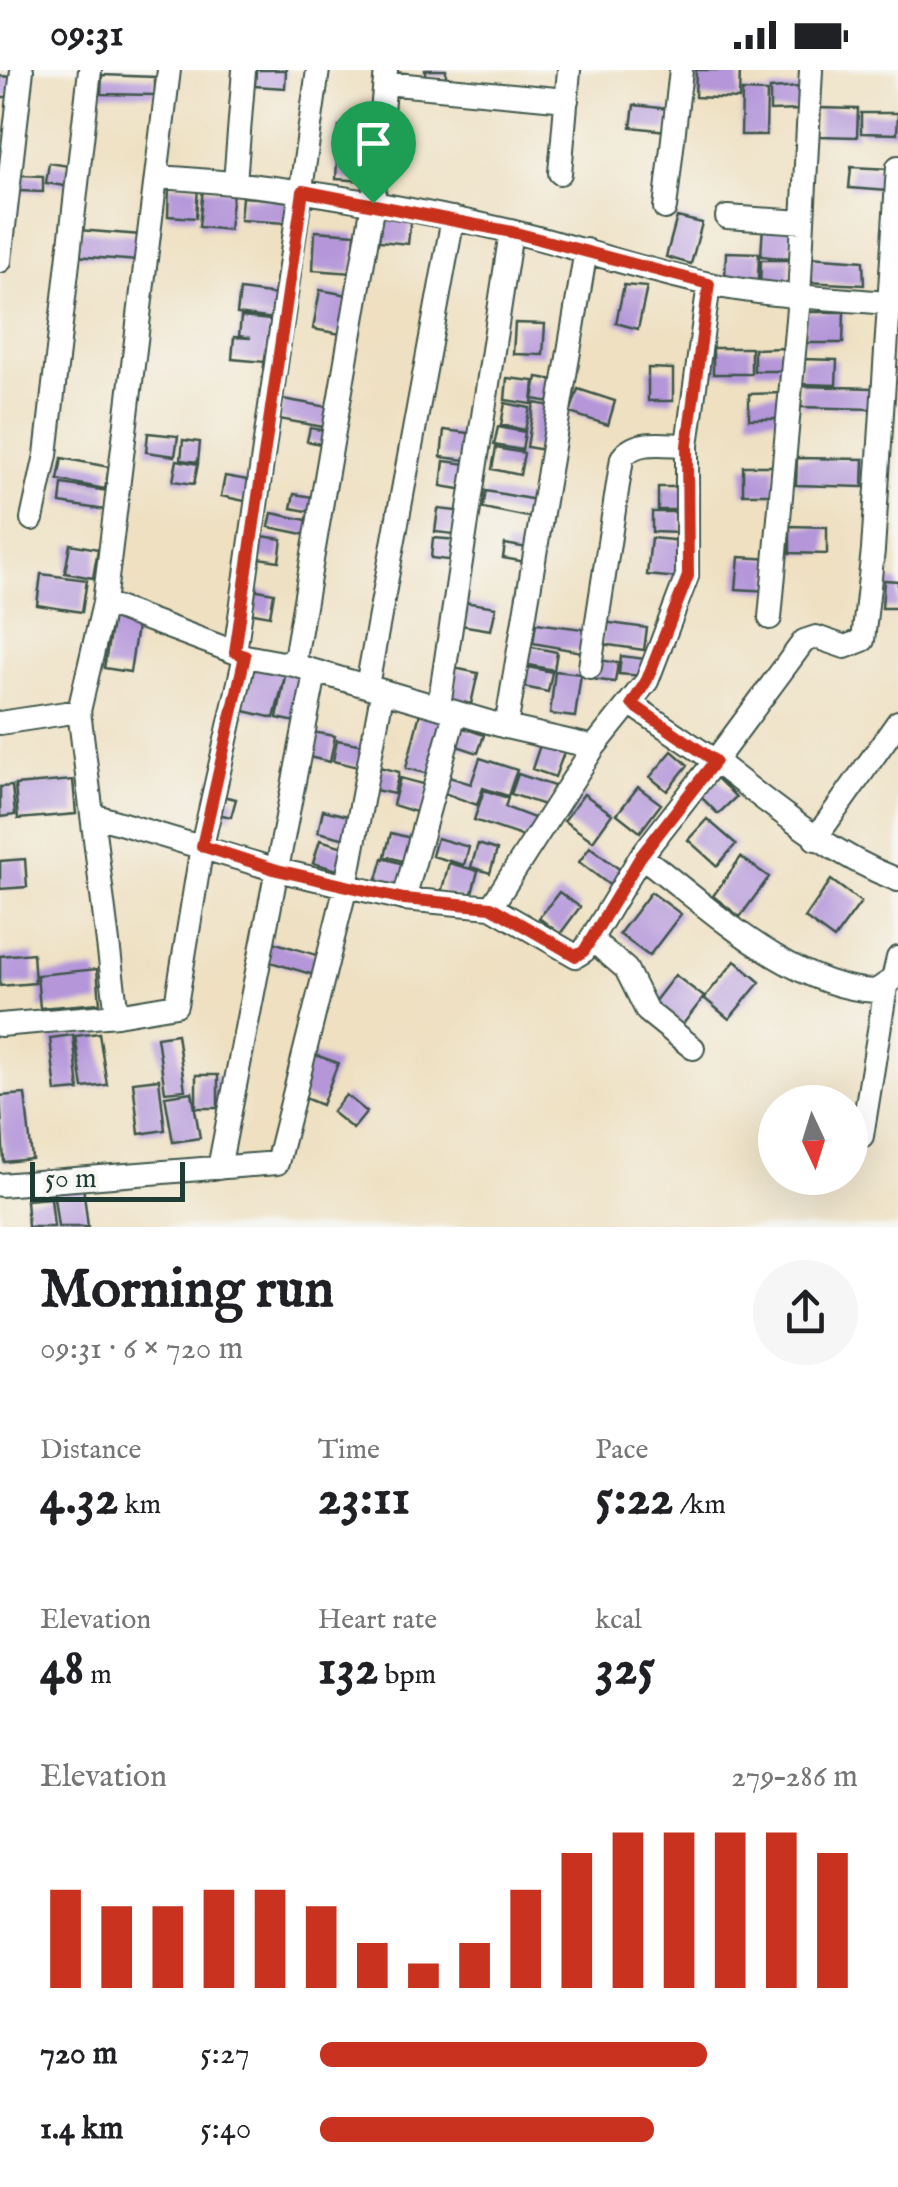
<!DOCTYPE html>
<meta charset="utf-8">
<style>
:root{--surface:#fff;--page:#f6f6f6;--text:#202124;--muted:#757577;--accent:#c8321e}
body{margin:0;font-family:"IM FELL English",serif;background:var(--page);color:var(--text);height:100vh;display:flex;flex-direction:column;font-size:38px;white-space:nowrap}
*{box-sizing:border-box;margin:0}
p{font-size:32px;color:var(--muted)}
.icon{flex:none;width:55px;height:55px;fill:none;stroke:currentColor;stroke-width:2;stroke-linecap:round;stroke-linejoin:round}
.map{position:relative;height:1157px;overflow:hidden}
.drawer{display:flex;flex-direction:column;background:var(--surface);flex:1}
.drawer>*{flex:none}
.needle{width:65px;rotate:176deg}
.fabs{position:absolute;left:758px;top:1015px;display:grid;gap:20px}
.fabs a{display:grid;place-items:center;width:110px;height:110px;border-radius:50%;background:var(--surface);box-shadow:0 10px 40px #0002;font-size:50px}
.scale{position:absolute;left:30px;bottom:25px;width:155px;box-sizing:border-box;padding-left:10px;border:5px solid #1f3d34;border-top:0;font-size:28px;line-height:35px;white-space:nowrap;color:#1f3d34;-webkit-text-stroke:8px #f6f6f2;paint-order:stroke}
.pin{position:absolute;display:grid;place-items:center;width:85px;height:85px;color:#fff;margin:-102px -42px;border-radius:50% 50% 50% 0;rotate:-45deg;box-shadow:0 0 10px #0007}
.pin .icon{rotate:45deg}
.round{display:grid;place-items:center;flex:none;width:105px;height:105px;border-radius:52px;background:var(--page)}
.summary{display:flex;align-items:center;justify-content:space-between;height:170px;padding:0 40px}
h1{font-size:55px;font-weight:800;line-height:75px}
.figures{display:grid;grid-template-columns:repeat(3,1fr);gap:15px;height:170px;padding:10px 40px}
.figures div{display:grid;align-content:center}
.figures b{font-size:50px;font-weight:800}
.figures small{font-size:28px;font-weight:400}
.figures p{font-size:28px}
.chart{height:280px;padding:20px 40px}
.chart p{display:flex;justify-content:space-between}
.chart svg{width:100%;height:180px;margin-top:10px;stroke:var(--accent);stroke-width:6}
ul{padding:0 40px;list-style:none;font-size:32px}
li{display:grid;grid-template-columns:160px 120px 1fr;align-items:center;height:75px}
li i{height:25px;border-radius:12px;background:var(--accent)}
.status{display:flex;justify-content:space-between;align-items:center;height:70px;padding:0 50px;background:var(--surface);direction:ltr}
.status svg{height:28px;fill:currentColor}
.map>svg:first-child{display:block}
.building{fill:#b496d9}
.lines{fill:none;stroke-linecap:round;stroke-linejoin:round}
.minor-casing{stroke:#3e5549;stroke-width:26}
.minor{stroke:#fff;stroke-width:22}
.route-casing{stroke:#fff;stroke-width:20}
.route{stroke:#c8321e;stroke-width:12}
</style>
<div class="status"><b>09:31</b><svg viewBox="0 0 49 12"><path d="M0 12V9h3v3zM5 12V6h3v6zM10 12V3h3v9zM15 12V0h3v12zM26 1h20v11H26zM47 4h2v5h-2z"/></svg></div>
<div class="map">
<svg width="898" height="1157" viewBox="0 0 898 1157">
<rect width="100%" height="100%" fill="#f6f6f2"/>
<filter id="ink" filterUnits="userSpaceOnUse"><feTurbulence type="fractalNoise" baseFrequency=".01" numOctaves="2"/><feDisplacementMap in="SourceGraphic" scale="20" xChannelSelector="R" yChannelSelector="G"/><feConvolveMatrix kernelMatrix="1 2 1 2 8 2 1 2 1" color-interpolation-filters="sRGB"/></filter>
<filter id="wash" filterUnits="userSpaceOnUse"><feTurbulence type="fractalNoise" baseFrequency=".0048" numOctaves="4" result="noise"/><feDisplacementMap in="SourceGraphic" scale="40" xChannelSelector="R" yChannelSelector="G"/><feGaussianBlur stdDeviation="2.25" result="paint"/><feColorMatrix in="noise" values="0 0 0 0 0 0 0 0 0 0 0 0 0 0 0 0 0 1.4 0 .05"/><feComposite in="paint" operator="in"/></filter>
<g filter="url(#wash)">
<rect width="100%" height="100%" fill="#eee0c1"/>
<g id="blocks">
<path class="building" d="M256 0H286L285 18 255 16Z
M425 0H446V7L425 6Z
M696 0H740L739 29 695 27Z
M102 5 155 7V25L101 24Z
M0 6 12 7 11 27H0Z
M800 17 801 40 770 41V19Z
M742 21 767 22 766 65H741Z
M634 35 669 39 667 61 631 57Z
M819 38 858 39 857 67 818 66Z
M861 43H898L897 64 861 63Z
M339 56 368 58 365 111 336 109Z
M49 93 75 97 71 117 46 113Z
M851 97 890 99 888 121 849 118Z
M19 105 43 106V122L19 121Z
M169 115 198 116 196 148 168 146Z
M203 118 233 121 229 160 199 157Z
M242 127 288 130 286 153 240 150Z
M382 144 411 147 408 174 379 171Z
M677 147 702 153 691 194 666 187Z
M763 155 792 157 790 189 761 186Z
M78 160 141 165 138 191 76 186Z
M315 161 355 164 352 203 313 200Z
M726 182 759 183 758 211 725 210Z
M809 187 863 191 864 215 806 212Z
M761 190H790L789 221 760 220Z
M624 215 647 217 638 259 616 253Z
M240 220 278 225 274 249 237 244Z
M320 220 348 225 341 264 313 259Z
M805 242H844L843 273H805Z
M241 247 271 250 265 292 232 289 234 267 251 268 239 266Z
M515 253 545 254 543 285 513 284Z
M713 278H751V304H713Z
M783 278 784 301H754V279Z
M801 289 837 290 836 315 800 314Z
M648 298 673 299V331H648Z
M537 307 561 311 557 333 533 329Z
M507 308 534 311 532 334 505 330Z
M801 316 872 318 871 339 801 337Z
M578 319 615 331 608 355 570 343Z
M782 323V349H749V324Z
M283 329 333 338 329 358 279 349Z
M505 333 530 338 525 360 501 355Z
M534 333 558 337 550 381 527 377Z
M498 357 525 362 522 380 494 375Z
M310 358 332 362 329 376 307 371Z
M444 360 477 364 474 391 441 387Z
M148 363 178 366 175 386 146 382Z
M183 370 200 372 198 392 181 390Z
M496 378 524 383 520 405 492 399Z
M62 388 109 397 105 419 58 410Z
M797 388 864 389 863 417 796 415Z
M177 390 198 394 194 414 173 411Z
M444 391 475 395 471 421 441 416Z
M743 396H775V424H743Z
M225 406 253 411 249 432 221 426Z
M62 414 108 421 105 440 60 433Z
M658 417H686V440H658Z
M486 421 542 431 538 449 483 438Z
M294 424 319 428 317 443 291 438Z
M438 439 466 442 463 465 435 462Z
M652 442H682V463L652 462Z
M272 443 316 452 313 466 269 457Z
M790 456 827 457V484L790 483Z
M255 465 282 469 279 491 252 487Z
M433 468 459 470 456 491 431 488Z
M651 468 683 471 679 508 647 505Z
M70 474 98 479 93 508 65 503Z
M505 474 533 479 531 493 503 488Z
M739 487 772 489 770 521 736 519Z
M41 504 87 510 82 542 37 535Z
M884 510 898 511V538H882Z
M247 518 274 523 270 546 243 541Z
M464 532 496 537 491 560 460 555Z
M113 546 138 550 130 602 104 598Z
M603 552 647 558 644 580 601 574Z
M536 553 591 560 587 583 533 573Z
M527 576 557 582 554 600 524 594Z
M621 586 646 589 644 606 619 604Z
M593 589 618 593 615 612 591 609Z
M251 594 306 604 296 652 277 648 285 606 274 648 240 640Z
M523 596 552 602 548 622 519 616Z
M454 598 478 603 471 634 447 629Z
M555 601 581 604 575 647 550 644Z
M420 643 446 650 432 705 406 698Z
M455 655 484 665 478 683 448 673Z
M312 662 335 666 330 692 305 686Z
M337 670 363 675 358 697 333 691Z
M541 672 565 680 555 707 532 699Z
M672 681 688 695 667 721 650 707Z
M480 688 517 700 508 726 483 718 477 735 441 722 446 706 471 714Z
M371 695 399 702 394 724 366 718Z
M518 704 554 716 547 736 511 724Z
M400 708 430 716 422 744 393 735Z
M717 708 736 727 718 744 700 726Z
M73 710 76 744 18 749 15 715Z
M12 716 15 745 0 747V717Z
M638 717 661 734 640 762 617 744Z
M484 720 508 728 505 737 542 751 530 769 474 750Z
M584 724 612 744 593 771 564 751Z
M222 726 236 729 231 747 218 744Z
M323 740 356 748 350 770 318 762Z
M707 749 736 774 717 796 688 770Z
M391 763 415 769 409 793 385 786Z
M437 768 469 777 464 795 432 786Z
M320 770 347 778 341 801 313 793Z
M478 774 497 780 490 803 471 797Z
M590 777 627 805 616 820 579 792Z
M741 787 769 807 740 847 713 826Z
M383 788 410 796 402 824 375 817Z
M25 789 27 817 0 819V791Z
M449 793 478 801 470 831 441 823Z
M831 810 861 832 834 869 805 848Z
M559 822 580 837 560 864 539 848Z
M651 822 681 844 649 886 619 864Z
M266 870 320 886 314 905 260 889Z
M33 883 35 913 0 916V886Z
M735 891 760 912 729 949 704 928Z
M97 899 100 933 40 938 37 905Z
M675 905 704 927 680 958 651 936Z
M99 963 107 1015 83 1018 75 966Z
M177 964 185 1020 165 1022 157 967Z
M73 965 79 1020 56 1022 50 968Z
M310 983 338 993 322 1035 295 1024Z
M196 1005H218V1038H196Z
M159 1009 165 1060 139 1064 133 1012Z
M192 1022 200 1068 173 1072 165 1026Z
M25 1024 32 1089 4 1092 0 1026Z
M346 1025 367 1042 353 1059 332 1042Z
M83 1116 88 1157H58L53 1120Z
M51 1128 54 1157H28L26 1130Z"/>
</g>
</g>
<g filter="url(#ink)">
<use href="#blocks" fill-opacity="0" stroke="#3e5549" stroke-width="2.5"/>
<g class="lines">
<g class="minor-casing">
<path id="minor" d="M385 13 567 30
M560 103 569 0
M157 107C276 114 394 134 510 161 577 177 642 200 709 214 771 227 835 228 898 234
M235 112 244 0
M665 138 681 0
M727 147 803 152
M0 191 22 0
M32 449 46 385 90 0
M104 533 245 586 294 595 506 657 594 677
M770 548 799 227 811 0
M235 582 318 0
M294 595 373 133 386 0
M590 597 622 388C636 368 665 375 687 375
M367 616 453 148
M631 634 715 691 804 571 816 567 845 577 863 570 873 480 898 97
M439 636 511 162
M0 653 79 641
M506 657 586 180
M93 745 277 800 404 829 491 837 576 886 584 881 641 786 715 691C774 737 828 783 898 810
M815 769 898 652
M641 786C707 835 790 918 876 921L893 909 898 888
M404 829 455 643
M491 837 594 677 647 611 687 506V375L709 214
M591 869 626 899 647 941 693 978
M117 945 79 641 104 533 169 0
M0 955 117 945 176 935 202 776 245 586
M862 1066 886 917
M219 1098 315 603
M0 1115 277 1093 346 816 382 624"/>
</g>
<use href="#minor" class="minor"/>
</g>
</g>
<g class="lines" filter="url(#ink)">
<g class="route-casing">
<path id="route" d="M303 121 512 162 709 214 687 375 688 506 647 610 632 634 715 691 641 786 584 881 576 886 491 837 404 829 277 800 202 776 245 586 235 582Z"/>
</g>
<use href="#route" class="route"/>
</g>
</svg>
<div class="fabs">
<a><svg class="needle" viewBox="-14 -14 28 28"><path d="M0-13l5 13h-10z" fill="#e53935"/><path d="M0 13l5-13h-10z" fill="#757577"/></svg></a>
</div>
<div class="scale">50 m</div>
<div class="pin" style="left:373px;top:133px;background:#1e9e55"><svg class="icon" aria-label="arrive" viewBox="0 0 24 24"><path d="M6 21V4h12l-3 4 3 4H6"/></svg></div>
</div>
<section class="drawer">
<div class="summary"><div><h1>Morning run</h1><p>09:31 · 6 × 720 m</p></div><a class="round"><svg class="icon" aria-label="share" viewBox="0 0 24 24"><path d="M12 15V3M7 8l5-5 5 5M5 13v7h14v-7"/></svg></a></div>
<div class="figures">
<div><p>Distance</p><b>4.32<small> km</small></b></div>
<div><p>Time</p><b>23:11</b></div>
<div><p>Pace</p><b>5:22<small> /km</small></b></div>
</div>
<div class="figures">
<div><p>Elevation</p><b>48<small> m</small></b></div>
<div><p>Heart rate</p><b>132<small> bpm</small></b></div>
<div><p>kcal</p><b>325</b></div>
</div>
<div class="chart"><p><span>Elevation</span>279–286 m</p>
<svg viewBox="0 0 160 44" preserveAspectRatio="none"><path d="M5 44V20M15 44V24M25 44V24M35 44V20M45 44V20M55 44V24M65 44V33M75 44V38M85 44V33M95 44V20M105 44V11M115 44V6M125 44V6M135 44V6M145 44V6M155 44V11"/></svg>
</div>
<ul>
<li><b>720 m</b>5:27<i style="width:72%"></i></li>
<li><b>1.4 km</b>5:40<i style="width:62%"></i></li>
</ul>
</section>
